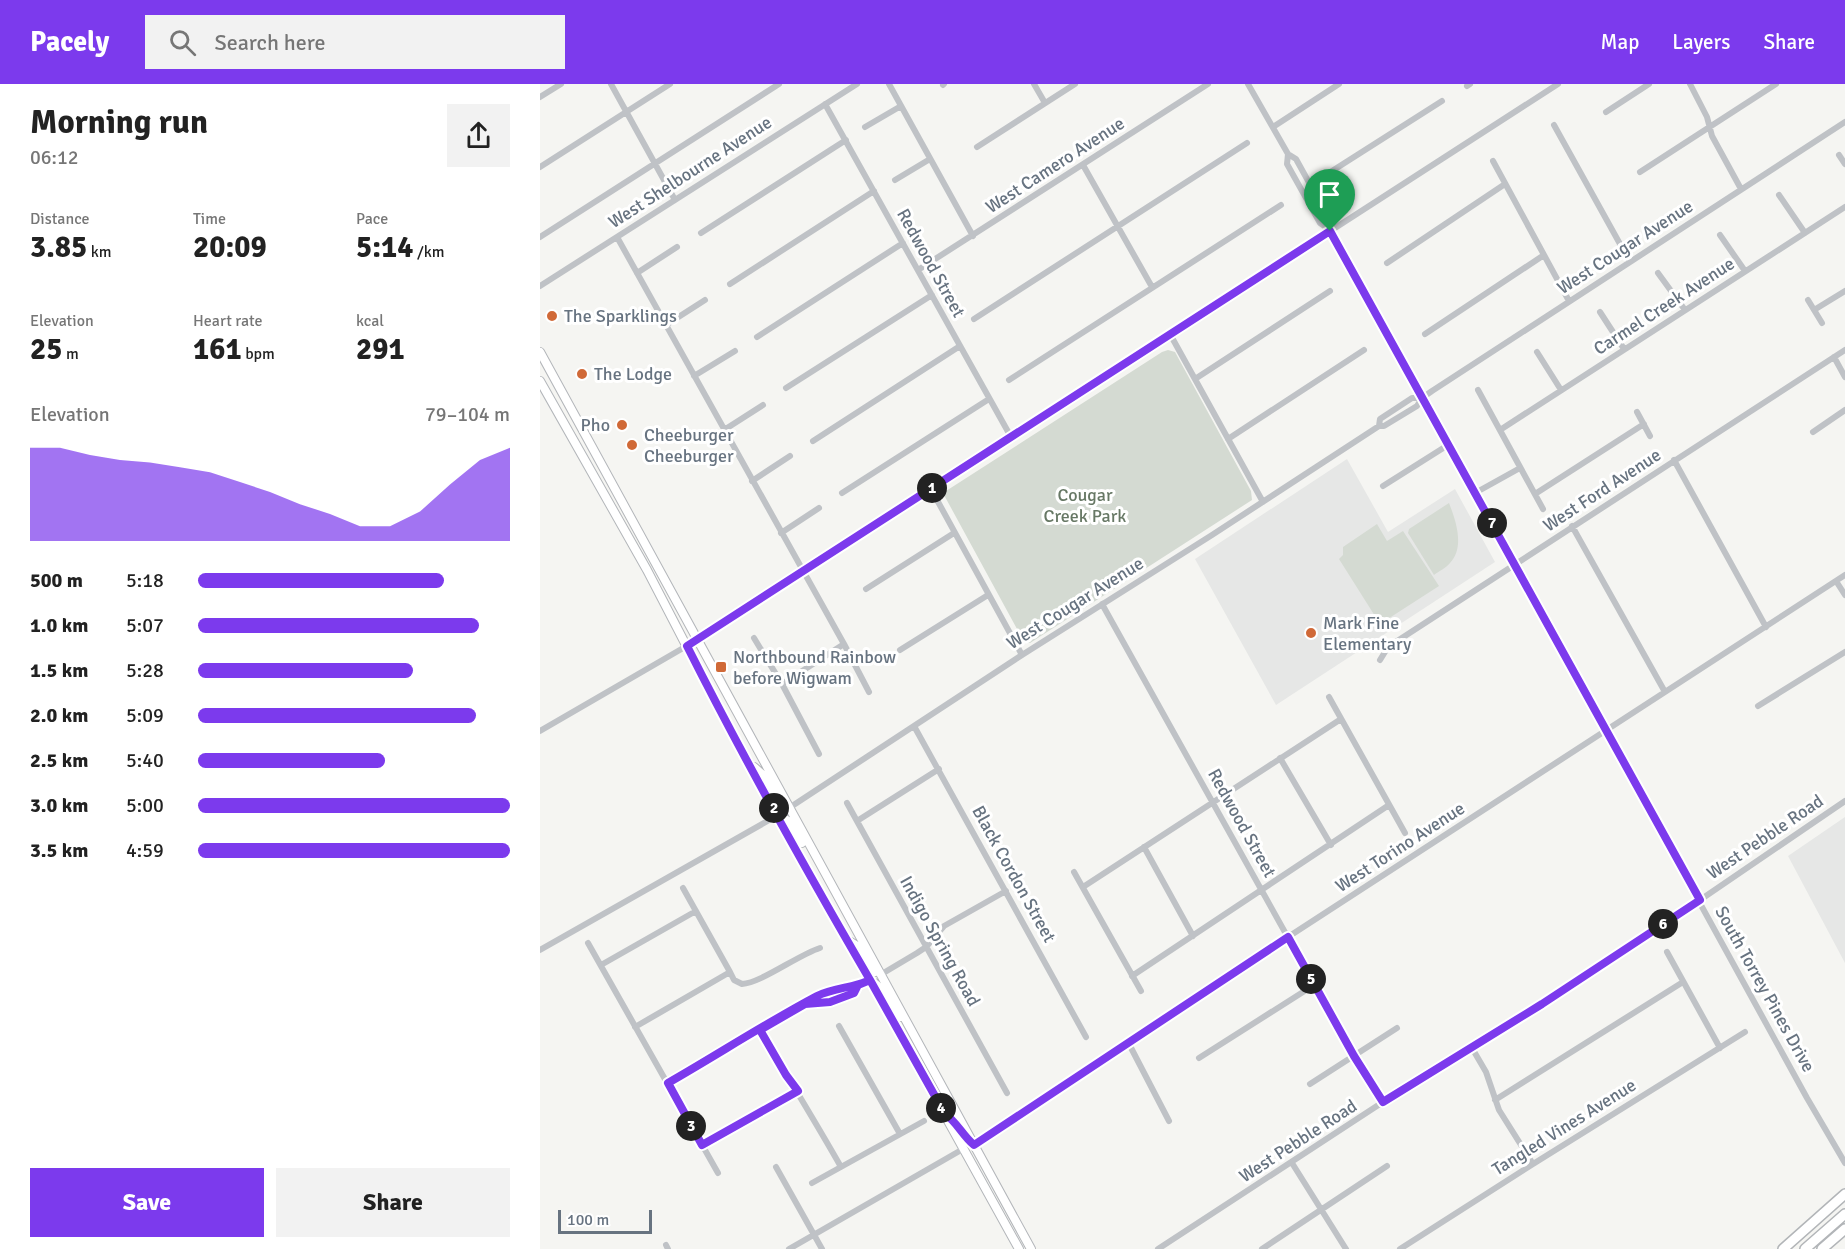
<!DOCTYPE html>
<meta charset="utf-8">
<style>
:root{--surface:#fff;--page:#f2f2f2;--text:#222;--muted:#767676;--accent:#7c3aed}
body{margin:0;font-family:Signika,sans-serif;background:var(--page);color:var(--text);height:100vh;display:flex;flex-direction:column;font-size:22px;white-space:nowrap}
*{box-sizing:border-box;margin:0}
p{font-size:20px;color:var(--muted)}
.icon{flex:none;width:33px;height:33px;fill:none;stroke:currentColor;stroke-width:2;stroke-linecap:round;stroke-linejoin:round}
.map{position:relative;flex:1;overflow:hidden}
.drawer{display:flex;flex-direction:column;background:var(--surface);width:540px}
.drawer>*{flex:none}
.scale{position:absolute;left:18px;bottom:15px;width:94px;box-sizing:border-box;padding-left:6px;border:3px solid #677380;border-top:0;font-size:16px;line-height:21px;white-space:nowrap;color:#677380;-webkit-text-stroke:4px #fff;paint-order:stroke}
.pin{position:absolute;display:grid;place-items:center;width:51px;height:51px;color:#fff;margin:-62px -26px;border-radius:50% 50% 50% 0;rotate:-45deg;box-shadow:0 0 6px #0007}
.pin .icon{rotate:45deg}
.km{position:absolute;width:30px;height:30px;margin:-15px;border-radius:50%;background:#222;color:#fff;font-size:16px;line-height:30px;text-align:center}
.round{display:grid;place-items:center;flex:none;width:63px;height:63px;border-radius:0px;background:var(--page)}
.overview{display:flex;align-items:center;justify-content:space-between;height:102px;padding:0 30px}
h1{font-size:33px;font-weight:700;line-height:45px}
.figures{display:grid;grid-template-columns:repeat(3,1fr);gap:9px;height:102px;padding:6px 30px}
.figures div{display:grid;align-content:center}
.figures b{font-size:30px;font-weight:700}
.figures small{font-size:16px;font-weight:400}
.figures p{font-size:16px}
.chart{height:168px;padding:12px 30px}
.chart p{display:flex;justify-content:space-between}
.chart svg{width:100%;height:108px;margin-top:6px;fill:var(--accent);opacity:.7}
.action{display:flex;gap:12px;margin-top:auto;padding:12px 30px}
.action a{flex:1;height:69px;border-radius:0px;background:var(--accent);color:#fff;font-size:24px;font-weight:700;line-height:69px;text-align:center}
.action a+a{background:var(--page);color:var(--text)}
ul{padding:0 30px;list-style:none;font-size:20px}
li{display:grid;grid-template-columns:96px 72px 1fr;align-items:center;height:45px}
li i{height:15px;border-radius:8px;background:var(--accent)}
header{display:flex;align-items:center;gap:36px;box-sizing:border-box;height:84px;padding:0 30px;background:var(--accent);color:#fff}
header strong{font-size:28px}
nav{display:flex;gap:33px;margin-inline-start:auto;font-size:21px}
.search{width:420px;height:54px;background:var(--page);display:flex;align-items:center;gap:15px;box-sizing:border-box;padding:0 21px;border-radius:0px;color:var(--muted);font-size:22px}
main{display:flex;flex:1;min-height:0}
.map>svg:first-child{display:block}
.built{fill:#e6e7e6}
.green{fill:#d4dad2}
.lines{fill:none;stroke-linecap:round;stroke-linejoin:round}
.major-casing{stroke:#b3b6ba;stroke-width:10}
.highway-casing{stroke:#b2b5b8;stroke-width:12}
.minor{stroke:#bfc2c6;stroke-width:6}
.major{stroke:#fff;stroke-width:8}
.highway{stroke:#fff;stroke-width:9}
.route-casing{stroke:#fff;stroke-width:12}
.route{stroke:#7c3aed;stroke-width:8}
.poi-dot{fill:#d06937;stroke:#fff;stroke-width:2}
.labels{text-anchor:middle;stroke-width:6;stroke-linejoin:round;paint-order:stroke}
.street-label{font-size:18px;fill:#677380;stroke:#fff}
.poi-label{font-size:18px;fill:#677380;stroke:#fff;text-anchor:start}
.park-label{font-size:18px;fill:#677865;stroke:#fff}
</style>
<header>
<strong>Pacely</strong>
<div class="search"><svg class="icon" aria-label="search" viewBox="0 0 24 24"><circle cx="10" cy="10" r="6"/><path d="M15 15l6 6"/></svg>Search here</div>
<nav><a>Map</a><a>Layers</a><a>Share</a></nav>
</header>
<main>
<section class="drawer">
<div class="overview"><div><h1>Morning run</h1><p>06:12</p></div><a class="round"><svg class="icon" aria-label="share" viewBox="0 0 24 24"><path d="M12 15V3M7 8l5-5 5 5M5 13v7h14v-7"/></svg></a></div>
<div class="figures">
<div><p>Distance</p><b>3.85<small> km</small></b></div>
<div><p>Time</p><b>20:09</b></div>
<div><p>Pace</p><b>5:14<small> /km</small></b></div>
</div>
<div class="figures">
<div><p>Elevation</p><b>25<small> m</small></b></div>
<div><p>Heart rate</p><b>161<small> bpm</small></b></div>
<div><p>kcal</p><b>291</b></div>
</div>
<div class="chart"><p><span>Elevation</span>79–104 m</p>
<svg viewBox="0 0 160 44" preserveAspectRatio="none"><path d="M0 44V6L10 6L20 9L30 11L40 12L50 14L60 16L70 20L80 24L90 29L100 33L110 38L120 38L130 32L140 21L150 11L160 6V44z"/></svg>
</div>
<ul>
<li><b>500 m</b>5:18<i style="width:79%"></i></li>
<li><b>1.0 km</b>5:07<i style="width:90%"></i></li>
<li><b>1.5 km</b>5:28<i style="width:69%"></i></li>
<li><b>2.0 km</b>5:09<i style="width:89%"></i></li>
<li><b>2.5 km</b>5:40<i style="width:60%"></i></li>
<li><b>3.0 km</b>5:00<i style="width:100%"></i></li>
<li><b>3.5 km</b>4:59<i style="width:100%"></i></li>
</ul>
<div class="action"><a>Save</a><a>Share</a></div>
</section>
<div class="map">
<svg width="1305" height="1165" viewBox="0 0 1305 1165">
<rect width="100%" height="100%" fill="#f5f5f2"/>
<path class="built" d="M807 375 848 448 915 405 955 478 736 621 655 475Z
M1305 733V879L1248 772Z"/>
<path class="green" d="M628 266 635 268 711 407 712 416 490 559H486L483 556 404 411 406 407 622 268Z
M909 419C916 437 925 463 910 479 906 484 899 487 894 491L868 449 869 445Z
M837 440 847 457 863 447 899 502 840 540 799 475 803 471V463Z"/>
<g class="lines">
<g class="major-casing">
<path id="major" d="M0 268 491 1165
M0 297 107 486 175 617 284 817 330 896 479 1165
M214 683 222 690 240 719 247 724
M238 731 250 738 262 759
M309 857 317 862 333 887 335 888
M331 897C345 904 350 922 360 933"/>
</g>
<g class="highway-casing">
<path id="highway" d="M1243 1165 1305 1110
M1265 1165 1305 1130
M1282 1165 1305 1145"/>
</g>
<path class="minor" d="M71 0 135 116
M349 0 433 152
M494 0 505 19
M708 0 748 70 756 75 788 133 790 147 829 217 1267 1014 1305 1079
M1150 0 1167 33 1172 52 1201 105
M403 1 404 0
M927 2 930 0
M0 13 21 0
M285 20 471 353
M1066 28 1109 0
M1014 41 1090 178
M325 43 361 22
M733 43 799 0
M437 63 535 0
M748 70 747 80 780 139 790 146
M1299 71 1305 80
M953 77 1029 217
M543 81 612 203
M0 83 130 0
M1100 88 1236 0
M355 96 390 75
M770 101 902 17
M1239 111 1265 149
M161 149 306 56
M1180 151 1205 187
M0 153 239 0
M77 153 304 560 329 608
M847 179 965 100
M378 186 668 0
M97 189 137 163
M1118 189 1145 226
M190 200 334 107
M0 202 317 0
M1268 216 1282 239
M1274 226 1305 207
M1060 228 1084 265
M434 235 707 59
M126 241 165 216
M630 250 723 418
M885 250 1004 171
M217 253 363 159
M997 268 1021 306
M1294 273 1305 293
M154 292 195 267
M655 295 790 207
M469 296 741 121
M246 304 392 211
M938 306 1003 425
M1097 328 1110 352
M839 342 840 335 872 314H882
M184 346 223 321
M960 346 1305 123
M1273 348 1305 326
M688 355 824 266
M273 357 420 262
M1134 376 1226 543
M212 397 250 372
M843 402 908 361
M391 405 482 571
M302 409 449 315
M935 409 980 384
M995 410 1104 340
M1032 442 1125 608
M241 449 279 424
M1296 497 1305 511
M326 505 414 449
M562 520 814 972 843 1018
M214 554 242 600 279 670
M360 566 448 511
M840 576 848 563 1305 266
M242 600 304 560
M789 613 865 749
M1218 622 1305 568
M374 642 546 953
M0 647 157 556 1018 0
M740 674 791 761
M307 719 467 1009
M249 724 482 571 672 451 839 342H844L877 322 882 314 892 307 1305 38
M317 737 399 685
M604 763 653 852
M534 788 601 907
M543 803 801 635
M143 804 190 888 194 896 202 900C221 899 258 871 280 864
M48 859 178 1089
M0 866 238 731
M1127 868 1180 964
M61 881 156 827
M340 891 377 869 386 863 404 842 466 807
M592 892 849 721
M268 920C285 918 308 918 318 901
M299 942 360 1050
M95 943 190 888
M220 946C247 992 275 1037 301 1083
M588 958 629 1037
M932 964 946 988 959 1026 993 1080
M659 974 774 901
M127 999C177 971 226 939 277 912 293 904 313 904 330 896
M770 1000 857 944
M955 1016 1143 898
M162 1061 258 1007
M434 1061 748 853 1305 491
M752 1079 806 1165
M236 1083 282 1165
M272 1099 384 1037
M126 1161 128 1165
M249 1165 423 1065
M618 1165 843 1018 1002 920 1160 816 1305 717
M722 1165 847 1082
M860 1165 993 1080 1205 948"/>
<use href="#major" class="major"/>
<use href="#highway" class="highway"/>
</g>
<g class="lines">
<g class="route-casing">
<path id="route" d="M790 147 147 562C204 675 266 786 330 896 313 904 293 904 277 912 226 939 177 971 128 999L162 1061 258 1007 246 991 220 946 265 920 290 918 314 909 318 901 330 896 405 1030C417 1038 422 1051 434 1061L748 853 814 972 843 1018 1002 920 1160 816 790 147"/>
</g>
<use href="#route" class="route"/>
</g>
<g class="poi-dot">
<circle cx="12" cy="232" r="6"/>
<circle cx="42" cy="290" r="6"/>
<circle cx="82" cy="341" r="6"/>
<circle cx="92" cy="361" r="6"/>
<circle cx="771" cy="549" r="6"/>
<rect x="175" y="577" width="12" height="12" rx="3"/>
</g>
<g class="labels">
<g class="street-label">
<text transform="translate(515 81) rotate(-33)" y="6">West Camero Avenue</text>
<text transform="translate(150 88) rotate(-33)" y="6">West Shelbourne Avenue</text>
<text transform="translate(1085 163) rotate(-33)" y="6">West Cougar Avenue</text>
<text transform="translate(391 179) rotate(61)" y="6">Redwood Street</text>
<text transform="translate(1124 222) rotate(-33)" y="6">Carmel Creek Avenue</text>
<text transform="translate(1062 406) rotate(-33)" y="6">West Ford Avenue</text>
<text transform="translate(535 519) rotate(-32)" y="6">West Cougar Avenue</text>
<text transform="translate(702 739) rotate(61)" y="6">Redwood Street</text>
<text transform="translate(1225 753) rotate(-34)" y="6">West Pebble Road</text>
<text transform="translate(860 763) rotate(-33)" y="6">West Torino Avenue</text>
<text transform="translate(474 790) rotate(61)" y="6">Black Cordon Street</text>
<text transform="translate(400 857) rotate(61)" y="6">Indigo Spring Road</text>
<text transform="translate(1225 905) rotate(61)" y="6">South Torrey Pines Drive</text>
<text transform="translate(1024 1043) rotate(-32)" y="6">Tangled Vines Avenue</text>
<text transform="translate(758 1057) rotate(-33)" y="6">West Pebble Road</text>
</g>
<g class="poi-label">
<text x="24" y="238">The Sparklings</text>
<text x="54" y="296">The Lodge</text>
<text x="70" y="347" text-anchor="end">Pho</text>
<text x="104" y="357">Cheeburger<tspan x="104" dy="21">Cheeburger</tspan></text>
<text x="783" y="545">Mark Fine<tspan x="783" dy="21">Elementary</tspan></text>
<text x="193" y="579">Northbound Rainbow<tspan x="193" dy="21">before Wigwam</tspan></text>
</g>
<g class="park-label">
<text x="545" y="417">Cougar<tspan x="545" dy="21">Creek Park</tspan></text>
</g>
</g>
</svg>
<div class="scale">100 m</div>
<div class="pin" style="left:790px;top:147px;background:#1e9e55"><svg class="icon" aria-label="arrive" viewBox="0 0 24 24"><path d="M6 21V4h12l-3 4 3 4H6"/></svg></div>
<b class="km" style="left:392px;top:404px">1</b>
<b class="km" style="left:234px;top:724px">2</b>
<b class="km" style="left:151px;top:1042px">3</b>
<b class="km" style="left:401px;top:1024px">4</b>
<b class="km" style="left:771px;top:895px">5</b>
<b class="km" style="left:1123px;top:840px">6</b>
<b class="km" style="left:952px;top:439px">7</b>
</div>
</main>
